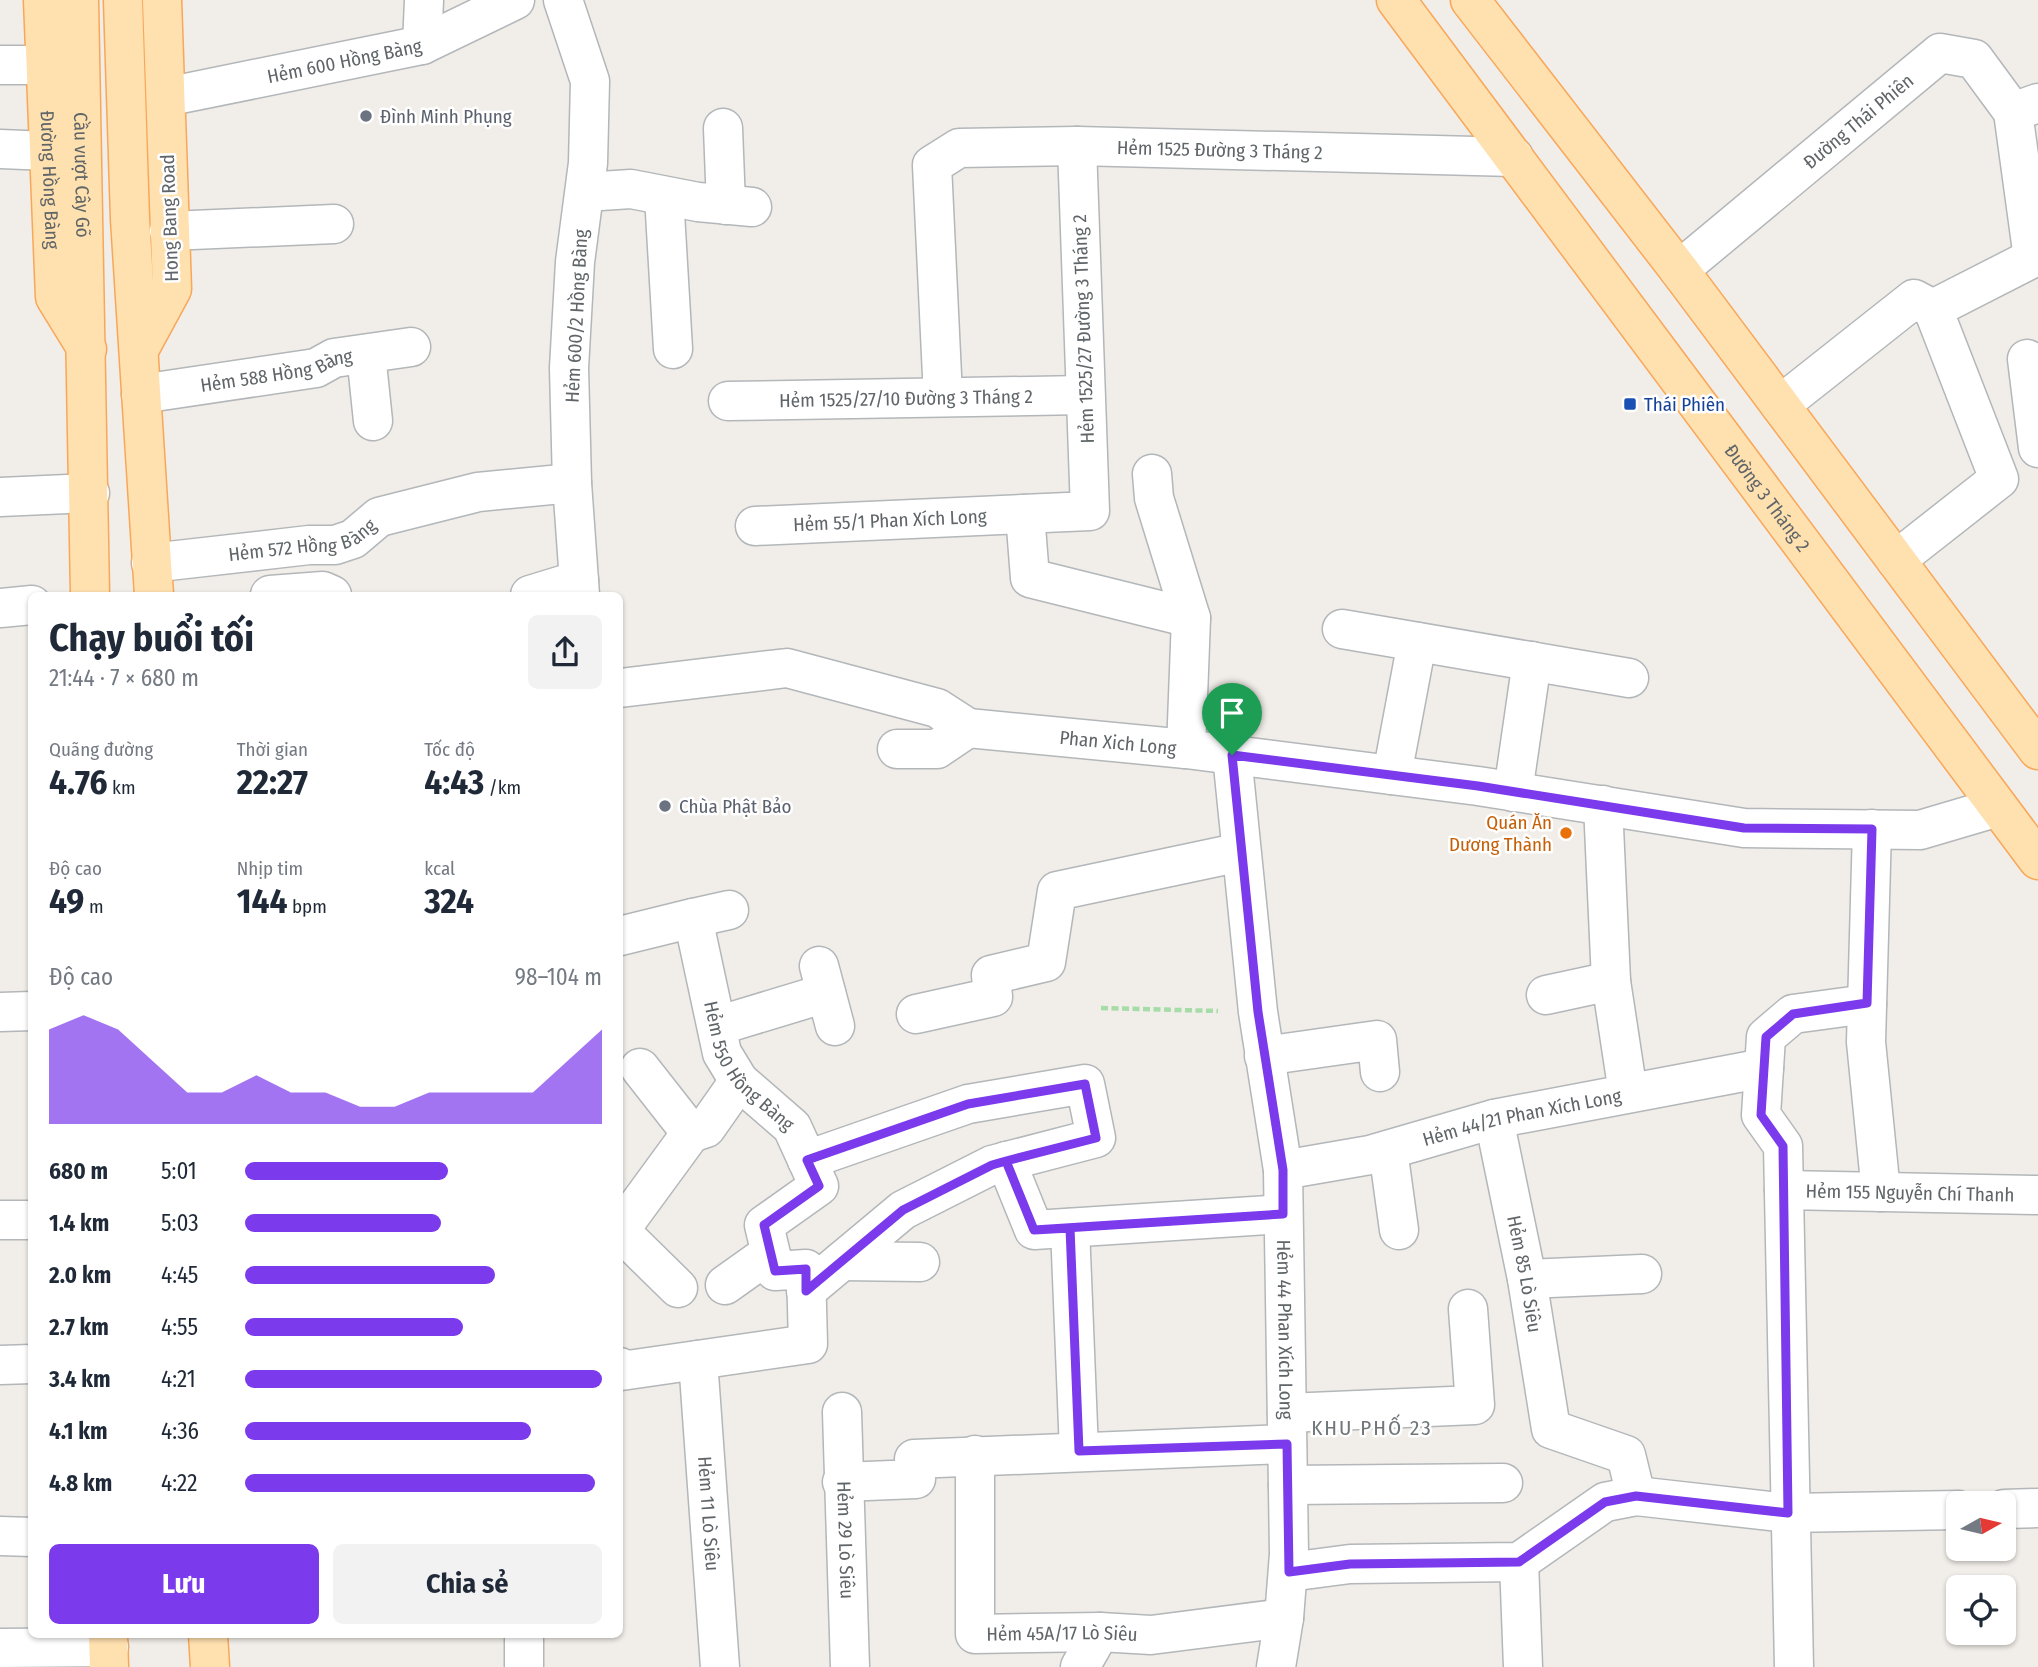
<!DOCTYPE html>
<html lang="vi">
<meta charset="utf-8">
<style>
:root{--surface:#fff;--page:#f2f2f3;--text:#1f2937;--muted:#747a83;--accent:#7c3aed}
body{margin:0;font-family:"Fira Sans Condensed",sans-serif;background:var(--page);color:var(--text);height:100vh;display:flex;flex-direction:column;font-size:26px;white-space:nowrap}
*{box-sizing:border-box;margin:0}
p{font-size:23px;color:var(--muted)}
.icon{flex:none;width:38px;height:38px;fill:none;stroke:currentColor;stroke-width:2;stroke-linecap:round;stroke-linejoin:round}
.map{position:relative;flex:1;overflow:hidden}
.sheet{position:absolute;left:28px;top:592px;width:595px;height:1046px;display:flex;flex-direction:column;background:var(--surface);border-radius:10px;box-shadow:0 2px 5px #0004}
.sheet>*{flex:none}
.needle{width:46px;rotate:82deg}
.buttons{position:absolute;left:1946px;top:1491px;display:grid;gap:14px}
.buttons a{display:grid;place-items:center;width:70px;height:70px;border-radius:10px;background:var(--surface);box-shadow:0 2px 5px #0004;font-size:35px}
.pin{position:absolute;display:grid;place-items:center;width:60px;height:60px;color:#fff;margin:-72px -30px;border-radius:50% 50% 50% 0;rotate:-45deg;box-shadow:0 0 7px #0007}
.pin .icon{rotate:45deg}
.round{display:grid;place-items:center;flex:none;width:74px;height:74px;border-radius:10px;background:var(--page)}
.head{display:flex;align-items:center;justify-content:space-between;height:119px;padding:0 21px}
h1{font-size:38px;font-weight:700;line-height:52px}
.figures{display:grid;grid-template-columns:repeat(3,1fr);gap:10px;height:119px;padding:7px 21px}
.figures div{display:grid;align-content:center}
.figures b{font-size:35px;font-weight:700}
.figures small{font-size:19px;font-weight:400}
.figures p{font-size:19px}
.chart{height:196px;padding:14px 21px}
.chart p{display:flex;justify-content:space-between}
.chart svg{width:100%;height:126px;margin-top:7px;fill:var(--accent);opacity:.7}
.button{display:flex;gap:14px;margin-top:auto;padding:14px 21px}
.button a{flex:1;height:80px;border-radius:10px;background:var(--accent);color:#fff;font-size:28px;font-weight:700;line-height:80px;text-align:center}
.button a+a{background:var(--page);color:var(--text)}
ul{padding:0 21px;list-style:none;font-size:23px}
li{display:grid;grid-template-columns:112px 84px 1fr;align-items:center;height:52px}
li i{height:18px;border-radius:9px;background:var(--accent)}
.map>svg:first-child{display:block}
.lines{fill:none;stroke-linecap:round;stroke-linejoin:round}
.minor-casing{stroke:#b3b7ba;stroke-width:41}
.major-casing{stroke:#f8a759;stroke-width:41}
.path{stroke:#a6dca7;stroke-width:4.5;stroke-dasharray:7 3.5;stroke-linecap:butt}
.minor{stroke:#fff;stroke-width:38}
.major{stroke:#ffe0af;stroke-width:38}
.route-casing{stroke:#fff;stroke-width:14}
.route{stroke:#7c3aed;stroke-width:9}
.worship-dot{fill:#6b7280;stroke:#fff;stroke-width:2.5}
.transit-dot{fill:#1a4fb4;stroke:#fff;stroke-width:2.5}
.food-dot{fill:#e8710a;stroke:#fff;stroke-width:2.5}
.labels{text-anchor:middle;stroke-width:5;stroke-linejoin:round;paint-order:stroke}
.street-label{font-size:19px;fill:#5f6568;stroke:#fff}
.worship-label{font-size:19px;fill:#5b616d;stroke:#fff;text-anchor:start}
.transit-label{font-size:19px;fill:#164399;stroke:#fff;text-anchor:start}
.food-label{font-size:19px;fill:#c56008;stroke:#fff;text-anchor:end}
.neighbourhood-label{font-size:21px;letter-spacing:2px;fill:#6f777a;stroke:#fff}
</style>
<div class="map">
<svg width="2038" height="1667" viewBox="0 0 2038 1667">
<rect width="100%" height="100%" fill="#f1ede8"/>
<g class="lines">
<g class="minor-casing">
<g id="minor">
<path d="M563 0 590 81 588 163 575 262 569 368 572 483 580 595"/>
<path d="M422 45 424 0"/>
<path d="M0 65H46"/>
<path id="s1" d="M166 97 422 45 515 0"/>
<path d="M723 128 726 205"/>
<path d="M0 149 49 151"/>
<path d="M585 192 631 189 698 202 752 207"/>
<path d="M664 196 673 349"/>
<path d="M169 231 334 224"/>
<path id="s2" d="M1679 270 1940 53 1974 59 2013 112 2038 103"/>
<path d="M366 354 373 421"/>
<path d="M2027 359 2038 448"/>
<path id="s3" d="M141 394 316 368 334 358 411 347"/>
<path id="s4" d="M943 397 932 165 959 148 1077 146 1514 157"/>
<path id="s5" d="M728 401 1085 395"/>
<path d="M1780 405 1914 299 1933 309 2033 258 2013 112"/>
<path d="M1152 474 1154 498 1191 618 1186 749"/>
<path d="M0 497 90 493"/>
<path d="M1025 514 1030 578 1191 618"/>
<path id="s6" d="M755 526 1090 511 1077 146"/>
<path d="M1896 560 1999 479 1933 309"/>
<path id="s7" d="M151 563 309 545H335L353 539 379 517 478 492 572 483"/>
<path d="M270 595 323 591 332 595"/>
<path d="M530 595 579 580"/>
<path d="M0 608 32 605"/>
<path d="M1342 629 1629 678"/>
<path id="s8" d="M620 688 787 668 937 708 968 728 1186 749 1478 786 1744 828 1920 830 1998 807"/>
<path d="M897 749H937L968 728"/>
<path id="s9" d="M1232 755 1258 1012 1283 1170 1289 1554 1284 1618 1276 1667"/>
<path d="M1392 775 1417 642"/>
<path d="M1513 792 1532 661"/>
<path d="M1603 805 1611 981 1628 1093"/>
<path d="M1872 829 1866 1042 1881 1192"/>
<path d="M693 918 729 910"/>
<path id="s10" d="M620 936 693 918 722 1053 739 1081 792 1127 819 1186 764 1225 775 1271 806 1269 808 1344 621 1371 620 1367"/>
<path d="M819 966 835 1026"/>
<path d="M1546 995 1611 981"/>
<path d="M0 1012 32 1011"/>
<path d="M916 1014 993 997 991 975 1046 962 1057 891 1241 852"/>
<path d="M717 1026 826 993"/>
<path d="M1264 1056 1377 1040 1380 1072"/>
<path d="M640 1068 691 1133"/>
<path id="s11" d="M1494 1119 1527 1279 1551 1429 1626 1455 1636 1496"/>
<path d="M1388 1150 1399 1230"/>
<path d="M1006 1161 1034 1230 1283 1214"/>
<path id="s12" d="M1283 1170 1370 1155 1494 1119 1764 1068"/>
<path id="s13" d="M1784 1190 2038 1195"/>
<path d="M0 1220H32"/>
<path d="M1070 1228 1079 1451"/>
<path d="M620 1230 691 1133 706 1128 739 1081"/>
<path d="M620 1231 678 1288"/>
<path d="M842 1261 920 1262"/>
<path d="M1527 1279 1642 1274"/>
<path d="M725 1285 770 1253"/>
<path d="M806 1291 903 1210 992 1165 1096 1138 1085 1084 968 1104 807 1160"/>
<path id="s14" d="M698 1360 720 1667"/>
<path d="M0 1365 32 1364"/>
<path id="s15" d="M842 1412 850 1667"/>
<path d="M1287 1413 1475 1405 1468 1309"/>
<path id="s16" d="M975 1455V1634L1100 1632 1151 1635 1284 1618"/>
<path d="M842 1482 916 1479 914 1459 1287 1444"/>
<path d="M1288 1485 1503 1483"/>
<path d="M2004 1509 2038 1508"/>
<path d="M0 1536 32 1537"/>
<path d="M1519 1562 1523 1667"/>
<path d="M1289 1572 1350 1564 1519 1562 1605 1502 1636 1496 1788 1513 1958 1510"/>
<path d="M524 1634V1667"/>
<path d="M0 1648 109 1647"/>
<path d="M1080 1667 1100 1632"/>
<path d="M1794 1667 1783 1146 1761 1115 1766 1037 1793 1014 1867 1004"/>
</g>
</g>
<g class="major-casing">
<g id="major">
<path id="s17" d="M43 0 55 297 87 349"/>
<path id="s18" d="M79 0 90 595"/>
<path d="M123 0 130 219 154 595"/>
<path id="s19" d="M1396 0 2038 860"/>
<path d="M1470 0 1679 270 2038 750"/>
<path d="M140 348 172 289 162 0"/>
<path d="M108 1634 109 1667"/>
<path d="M208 1634 210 1667"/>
</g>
</g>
<path class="path" d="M1101 1008 1218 1011"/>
<use href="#minor" class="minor"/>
<use href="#major" class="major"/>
</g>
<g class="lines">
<g class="route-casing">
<path id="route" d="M1232 755 1258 1012 1283 1170V1214L1034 1230 1006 1161 992 1165 903 1210 806 1291V1269L775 1271 764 1225 819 1186 807 1160 968 1104 1085 1084 1096 1138 1006 1161 1034 1230 1070 1228 1079 1451 1287 1444 1289 1572 1350 1564 1519 1562 1605 1502 1636 1496 1788 1513 1783 1146 1761 1115 1766 1037 1793 1014 1867 1003 1872 829 1744 828 1478 786 1232 755"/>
</g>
<use href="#route" class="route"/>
</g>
<g class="worship-dot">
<circle cx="366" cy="116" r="7"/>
<circle cx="665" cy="806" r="7"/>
</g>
<rect class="transit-dot" x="1623" y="397" width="14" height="14" rx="3.5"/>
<circle class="food-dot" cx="1566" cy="833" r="7"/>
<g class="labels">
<g class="street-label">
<text dy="7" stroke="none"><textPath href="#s1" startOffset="182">Hẻm 600 Hồng Bàng</textPath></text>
<text dy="7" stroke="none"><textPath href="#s2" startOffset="233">Đường Thái Phiên</textPath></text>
<text dy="7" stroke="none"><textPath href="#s4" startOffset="525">Hẻm 1525 Đường 3 Tháng 2</textPath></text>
<text dy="7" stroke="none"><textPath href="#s18" startOffset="175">Cầu vượt Cây Gõ</textPath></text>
<text dy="7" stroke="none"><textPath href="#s17" startOffset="180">Đường Hồng Bàng</textPath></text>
<text transform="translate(169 218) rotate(-92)" y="7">Hong Bang Road</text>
<text transform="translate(576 316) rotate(-87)" y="7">Hẻm 600/2 Hồng Bàng</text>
<text transform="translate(1083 329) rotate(-92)" y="7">Hẻm 1525/27 Đường 3 Tháng 2</text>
<text dy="7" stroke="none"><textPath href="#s3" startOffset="138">Hẻm 588 Hồng Bàng</textPath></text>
<text dy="7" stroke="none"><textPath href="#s5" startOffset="178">Hẻm 1525/27/10 Đường 3 Tháng 2</textPath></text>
<text dy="7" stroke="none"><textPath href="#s19" startOffset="621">Đường 3 Tháng 2</textPath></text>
<text dy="7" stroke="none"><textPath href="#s6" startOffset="135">Hẻm 55/1 Phan Xích Long</textPath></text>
<text dy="7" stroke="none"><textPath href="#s7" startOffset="154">Hẻm 572 Hồng Bàng</textPath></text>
<text dy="7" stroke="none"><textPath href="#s8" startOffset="511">Phan Xich Long</textPath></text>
<text dy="7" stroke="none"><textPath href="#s10" startOffset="238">Hẻm 550 Hồng Bàng</textPath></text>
<text dy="7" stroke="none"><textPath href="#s12" startOffset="245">Hẻm 44/21 Phan Xích Long</textPath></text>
<text dy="7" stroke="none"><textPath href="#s13" startOffset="126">Hẻm 155 Nguyễn Chí Thanh</textPath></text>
<text dy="7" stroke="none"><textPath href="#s11" startOffset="158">Hẻm 85 Lò Siêu</textPath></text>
<text dy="7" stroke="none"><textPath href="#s9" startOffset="578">Hẻm 44 Phan Xích Long</textPath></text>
<text dy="7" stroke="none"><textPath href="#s14" startOffset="154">Hẻm 11 Lò Siêu</textPath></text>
<text dy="7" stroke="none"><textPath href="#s15" startOffset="128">Hẻm 29 Lò Siêu</textPath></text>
<text dy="7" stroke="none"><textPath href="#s16" startOffset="266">Hẻm 45A/17 Lò Siêu</textPath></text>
</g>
<g class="worship-label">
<text x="380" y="123">Đình Minh Phụng</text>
<text x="679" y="813">Chùa Phật Bảo</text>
</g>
<g class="transit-label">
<text x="1644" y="411">Thái Phiên</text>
</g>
<g class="food-label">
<text x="1552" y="829">Quán Ăn<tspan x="1552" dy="22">Dương Thành</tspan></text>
</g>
<g class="neighbourhood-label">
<text x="1372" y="1435">KHU PHỐ 23</text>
</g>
</g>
</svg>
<div class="buttons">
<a><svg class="needle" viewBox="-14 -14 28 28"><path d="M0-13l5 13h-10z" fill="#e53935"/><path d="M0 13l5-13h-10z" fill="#747a83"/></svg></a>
<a><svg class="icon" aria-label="locate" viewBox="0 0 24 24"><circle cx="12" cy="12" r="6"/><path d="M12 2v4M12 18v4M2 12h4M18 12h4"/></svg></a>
</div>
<div class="pin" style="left:1232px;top:755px;background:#1e9e55"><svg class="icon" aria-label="arrive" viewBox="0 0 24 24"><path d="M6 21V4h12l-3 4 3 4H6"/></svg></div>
<section class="sheet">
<div class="head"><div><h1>Chạy buổi tối</h1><p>21:44 · 7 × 680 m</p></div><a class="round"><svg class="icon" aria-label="share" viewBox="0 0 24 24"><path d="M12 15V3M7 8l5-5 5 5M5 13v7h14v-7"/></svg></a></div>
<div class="figures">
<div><p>Quãng đường</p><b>4.76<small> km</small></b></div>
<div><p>Thời gian</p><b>22:27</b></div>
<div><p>Tốc độ</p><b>4:43<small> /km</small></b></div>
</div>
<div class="figures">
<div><p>Độ cao</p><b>49<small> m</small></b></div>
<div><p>Nhịp tim</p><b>144<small> bpm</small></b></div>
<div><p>kcal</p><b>324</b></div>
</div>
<div class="chart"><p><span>Độ cao</span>98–104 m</p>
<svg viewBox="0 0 160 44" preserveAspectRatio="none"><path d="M0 44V11L10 6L20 11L30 22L40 33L50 33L60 27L70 33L80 33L90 38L100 38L110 33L120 33L130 33L140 33L150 22L160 11V44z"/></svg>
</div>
<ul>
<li><b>680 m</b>5:01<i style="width:57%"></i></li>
<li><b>1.4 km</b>5:03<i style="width:55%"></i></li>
<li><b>2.0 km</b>4:45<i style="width:70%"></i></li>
<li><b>2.7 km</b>4:55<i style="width:61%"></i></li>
<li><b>3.4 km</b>4:21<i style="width:100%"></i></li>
<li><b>4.1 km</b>4:36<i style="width:80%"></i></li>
<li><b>4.8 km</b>4:22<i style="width:98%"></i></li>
</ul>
<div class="button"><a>Lưu</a><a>Chia sẻ</a></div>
</section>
</div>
